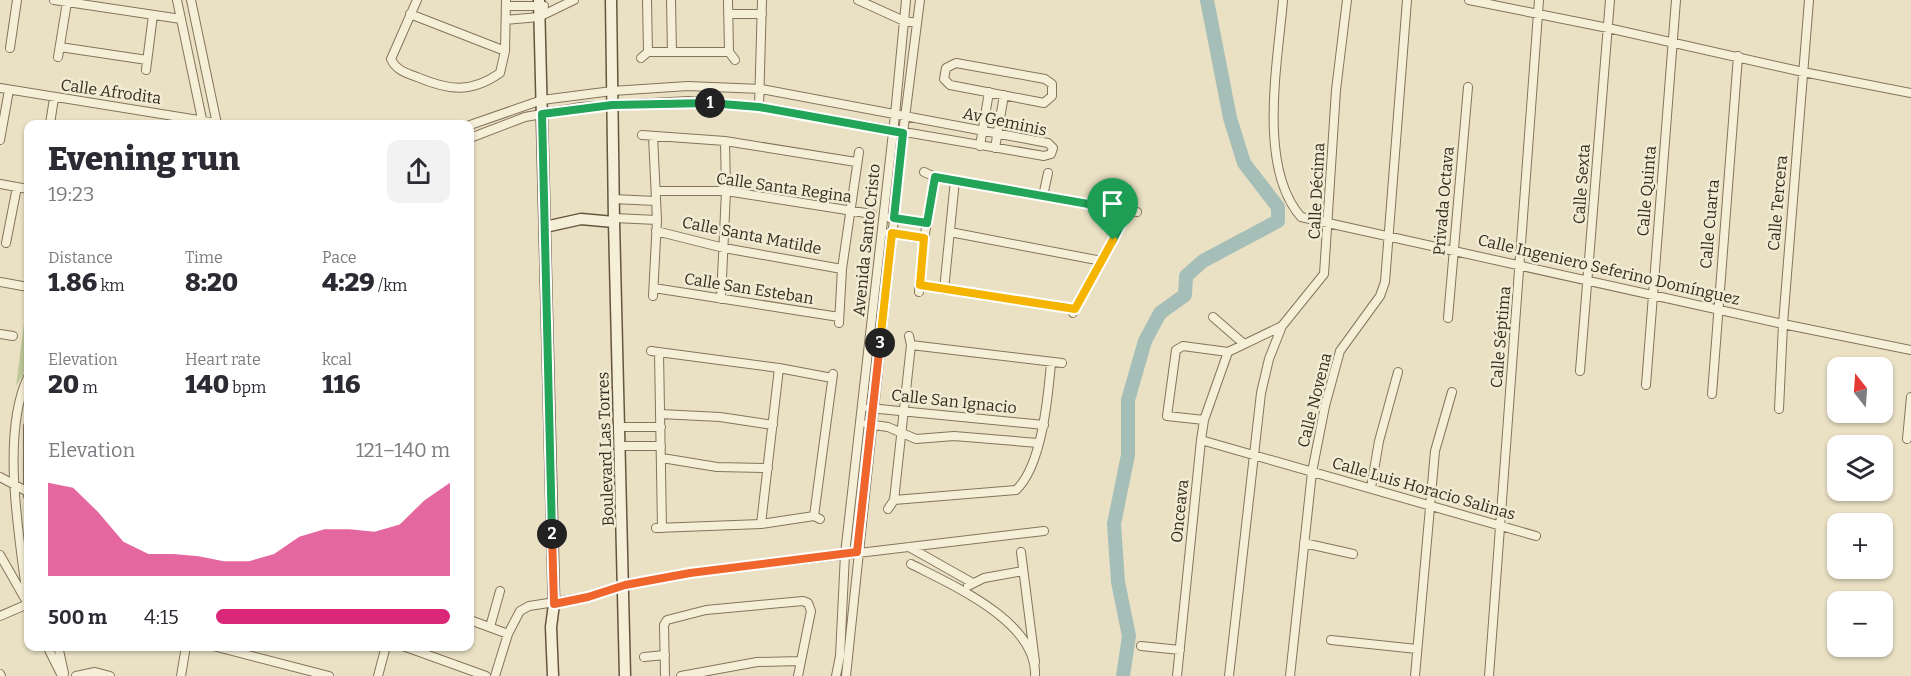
<!DOCTYPE html>
<meta charset="utf-8">
<style>
:root{--surface:#fff;--page:#f2f2f3;--text:#2b2b33;--muted:#7c7c81;--accent:#db2777}
body{margin:0;font-family:Bitter,serif;background:var(--page);color:var(--text);height:100vh;display:flex;flex-direction:column;font-size:22px;white-space:nowrap}
*{box-sizing:border-box;margin:0}
p{font-size:20px;color:var(--muted)}
.icon{flex:none;width:33px;height:33px;fill:none;stroke:currentColor;stroke-width:2;stroke-linecap:round;stroke-linejoin:round}
.map{position:relative;flex:1;overflow:hidden}
.sheet{position:absolute;left:24px;top:120px;width:450px;height:531px;display:flex;flex-direction:column;background:var(--surface);border-radius:12px;box-shadow:0 2px 4px #0004}
.sheet>*{flex:none}
.needle{width:39px;rotate:343deg}
.controls{position:absolute;left:1827px;top:357px;display:grid;gap:12px}
.controls a{display:grid;place-items:center;width:66px;height:66px;border-radius:12px;background:var(--surface);box-shadow:0 2px 4px #0004;font-size:30px}
.pin{position:absolute;display:grid;place-items:center;width:51px;height:51px;color:#fff;margin:-62px -26px;border-radius:50% 50% 50% 0;rotate:-45deg;box-shadow:0 0 6px #0007}
.pin .icon{rotate:45deg}
.km{position:absolute;width:30px;height:30px;margin:-15px;border-radius:50%;background:#222;color:#fff;font-size:16px;line-height:30px;text-align:center}
.round{display:grid;place-items:center;flex:none;width:63px;height:63px;border-radius:12px;background:var(--page)}
.summary{display:flex;align-items:center;justify-content:space-between;height:102px;padding:0 24px}
h1{font-size:33px;font-weight:800;line-height:45px}
.figures{display:grid;grid-template-columns:repeat(3,1fr);gap:9px;height:102px;padding:6px 24px}
.figures div{display:grid;align-content:center}
.figures b{font-size:26px;font-weight:800}
.figures small{font-size:16px;font-weight:400}
.figures p{font-size:16px}
.chart{height:168px;padding:12px 24px}
.chart p{display:flex;justify-content:space-between}
.chart svg{width:100%;height:108px;margin-top:6px;fill:var(--accent);opacity:.7}
ul{padding:0 24px;list-style:none;font-size:20px}
li{display:grid;grid-template-columns:96px 72px 1fr;align-items:center;height:45px}
li i{height:15px;border-radius:8px;background:var(--accent)}
.map>svg:first-child{display:block}
.green{fill:#bfc899}
.lines{fill:none;stroke-linecap:round;stroke-linejoin:round}
.river{stroke:#a6beb8;stroke-width:14}
.street-casing{stroke:#84745c;stroke-width:10}
.secondary-casing{stroke:#65553f;stroke-width:13}
.street{stroke:#f6efd7;stroke-width:8}
.secondary{stroke:#f6efd7;stroke-width:10}
.split-1-casing{stroke:#fff;stroke-width:12}
.split-2-casing{stroke:#fff;stroke-width:12}
.split-3-casing{stroke:#fff;stroke-width:12}
.split-4-casing{stroke:#fff;stroke-width:12}
.split-1{stroke:#22a559;stroke-width:8}
.split-2{stroke:#22a559;stroke-width:8}
.split-3{stroke:#f0652b;stroke-width:8}
.split-4{stroke:#f5b400;stroke-width:8}
.labels{text-anchor:middle;stroke-width:5;stroke-linejoin:round;paint-order:stroke}
.street-label{font-size:16px;fill:#352b1f;stroke:#f2ebd3}
</style>
<div class="map">
<svg width="1911" height="676" viewBox="0 0 1911 676">
<rect width="100%" height="100%" fill="#eae1c4"/>
<path class="green" d="M28 292V366L16 386Z"/>
<g class="lines">
<path class="river" d="M1123 676 1129 636 1118 582 1114 524 1128 455V400L1145 341 1160 313 1185 295 1186 276 1203 261 1278 221V207L1244 163 1230 118 1207 0"/>
<g class="street-casing">
<path id="street" d="M54 0 181 19
M177 0 203 124
M191 0 217 124
M417 0 391 59C396 70 406 73 417 77 448 90 470 94 500 73L505 51 506 0
M671 0 672 52
M728 0 729 52 735 60
M858 0 904 21 917 23
M1283 0C1278 62 1257 167 1301 217L1783 324 1911 350
M1469 0 1608 28 1803 72 1911 93
M506 6H544
M410 14 505 51
M728 14H762
M506 20 539 17 574 0
M60 47 147 60
M10 48 17 0
M648 52H729
M58 57 67 2
M641 58 648 52 647 0
M956 63 1045 79 1052 84V96L1044 103 950 85 944 79 946 68Z
M146 70 153 15
M0 88 217 123
M759 107 762 0
M50 124 54 98
M470 125 542 100 612 91 688 86 761 89 1048 143 1053 148 1051 154 1044 156 759 107 688 101 581 107 525 117 470 138
M642 135 725 141 856 162
M0 140 9 90
M980 146 989 92
M995 148 1004 95
M924 172 935 177 1137 212
M0 184 28 189
M656 191H726L872 214
M1043 196 1048 173
M613 199 656 201
M614 218 657 220
M890 218 927 223
M656 231 724 248 842 269
M950 232 1102 261
M889 233 924 239
M6 243 17 187
M0 282 28 287
M920 285 1075 309
M654 288 839 317
M944 290 955 180
M919 292 924 239 935 177
M653 296 657 220 653 136
M721 299 726 191 725 141
M1073 313 1128 211
M1213 317 1244 344
M1448 318 1468 87
M839 323 842 269 859 152
M0 334 13 336
M911 345 1062 363
M651 351 779 368 832 378
M659 352 662 528
M1228 352 1282 326 1324 274 1336 90 1347 0
M1580 371 1610 0
M28 377C0 435 20 541 28 604
M1646 385 1676 0
M1712 394 1738 56
M869 408 1044 425
M1779 409 1783 324 1809 0
M660 414 720 417 773 425
M1204 420 1167 416 1176 350 1183 346 1228 352
M867 424 888 427 916 439 954 436 1038 443
M28 426V496
M618 427H661
M1907 439 1911 397
M1201 440 1536 536
M619 446H661
M662 458 717 467 768 468
M0 477 28 492
M1371 488 1379 441 1398 372
M894 500 1016 490C1042 466 1048 397 1051 363
M888 509 894 500 911 345 909 336
M814 516 833 374
M761 524 779 368
M656 528 761 524 814 516 820 519
M1304 543 1353 554
M909 547 971 582
M1021 552 1035 662
M0 555 28 604 0 616
M911 564C952 585 1038 622 1035 676
M968 586 984 578 1023 571
M470 620 508 634
M490 627 500 591
M1331 640 1417 649
M47 646 62 676
M58 646 64 673
M213 646 329 676
M403 646 486 676
M1141 646 1180 650
M644 657 665 655
M0 674 1 676
M76 676 95 672 110 676
M181 676 186 646
M378 676 386 646
M495 676 508 634 520 611 529 606 588 597 625 585 690 573 1044 531
M665 676 664 625 667 620 706 610 803 601 808 603 811 611 798 676
M681 676 757 662 800 661
M836 676 840 656 845 554 895 115 906 0
M846 676 903 133 920 0
M1177 676 1201 440 1204 420 1228 352
M1229 676 1261 393 1269 359 1282 326
M1290 676 1312 472 1325 406 1340 351 1380 296 1385 282 1407 0
M1415 676 1435 451 1452 392
M1489 676 1539 0"/>
</g>
<g class="secondary-casing">
<path id="secondary" d="M539 0 554 604 551 627 553 676
M611 0 614 222 625 676
M545 227 581 219 614 222"/>
</g>
<use href="#street" class="street"/>
<use href="#secondary" class="secondary"/>
</g>
<g class="lines">
<g class="split-1-casing">
<path id="split-1" d="M710 103 759 107 903 133 894 218 927 223 935 177 1128 211 1113 240"/>
</g>
<g class="split-2-casing">
<path id="split-2" d="M552 534 542 114 612 105 710 103"/>
</g>
<g class="split-3-casing">
<path id="split-3" d="M552 534 554 604 588 597 625 585 690 573 857 552 880 343"/>
</g>
<g class="split-4-casing">
<path id="split-4" d="M880 343 892 233 924 238 920 285 1075 309 1113 240"/>
</g>
<use href="#split-1" class="split-1"/>
<use href="#split-2" class="split-2"/>
<use href="#split-3" class="split-3"/>
<use href="#split-4" class="split-4"/>
</g>
<g class="labels">
<g class="street-label">
<text transform="translate(111 91) rotate(8)" y="6">Calle Afrodita</text>
<text transform="translate(1005 121) rotate(12)" y="6">Av Geminis</text>
<text transform="translate(1581 184) rotate(-86)" y="6">Calle Sexta</text>
<text transform="translate(784 187) rotate(8)" y="6">Calle Santa Regina</text>
<text transform="translate(1316 191) rotate(-87)" y="6">Calle Décima</text>
<text transform="translate(1646 191) rotate(-85)" y="6">Calle Quinta</text>
<text transform="translate(1443 201) rotate(-85)" y="6">Privada Octava</text>
<text transform="translate(1777 203) rotate(-85)" y="6">Calle Tercera</text>
<text transform="translate(1709 224) rotate(-85)" y="6">Calle Cuarta</text>
<text transform="translate(752 235) rotate(11)" y="6">Calle Santa Matilde</text>
<text transform="translate(866 240) rotate(-84)" y="6">Avenida Santo Cristo</text>
<text transform="translate(1609 269) rotate(13)" y="6">Calle Ingeniero Seferino Domínguez</text>
<text transform="translate(749 288) rotate(9)" y="6">Calle San Esteban</text>
<text transform="translate(1500 337) rotate(-85)" y="6">Calle Séptima</text>
<text transform="translate(1314 400) rotate(-76)" y="6">Calle Novena</text>
<text transform="translate(954 401) rotate(6)" y="6">Calle San Ignacio</text>
<text transform="translate(605 449) rotate(-92)" y="6">Boulevard Las Torres</text>
<text transform="translate(1424 488) rotate(16)" y="6">Calle Luis Horacio Salinas</text>
<text transform="translate(1179 511) rotate(-84)" y="6">Onceava</text>
</g>
</g>
</svg>
<div class="controls">
<a><svg class="needle" viewBox="-14 -14 28 28"><path d="M0-13l5 13h-10z" fill="#e53935"/><path d="M0 13l5-13h-10z" fill="#7c7c81"/></svg></a>
<a><svg class="icon" aria-label="layers" viewBox="0 0 24 24"><path d="M12 4l9 5-9 5-9-5zM3 14l9 5 9-5"/></svg></a>
<a>+</a>
<a>−</a>
</div>
<div class="pin" style="left:1113px;top:240px;background:#1e9e55"><svg class="icon" aria-label="arrive" viewBox="0 0 24 24"><path d="M6 21V4h12l-3 4 3 4H6"/></svg></div>
<b class="km" style="left:710px;top:103px">1</b>
<b class="km" style="left:552px;top:534px">2</b>
<b class="km" style="left:880px;top:343px">3</b>
<section class="sheet">
<div class="summary"><div><h1>Evening run</h1><p>19:23</p></div><a class="round"><svg class="icon" aria-label="share" viewBox="0 0 24 24"><path d="M12 15V3M7 8l5-5 5 5M5 13v7h14v-7"/></svg></a></div>
<div class="figures">
<div><p>Distance</p><b>1.86<small> km</small></b></div>
<div><p>Time</p><b>8:20</b></div>
<div><p>Pace</p><b>4:29<small> /km</small></b></div>
</div>
<div class="figures">
<div><p>Elevation</p><b>20<small> m</small></b></div>
<div><p>Heart rate</p><b>140<small> bpm</small></b></div>
<div><p>kcal</p><b>116</b></div>
</div>
<div class="chart"><p><span>Elevation</span>121–140 m</p>
<svg viewBox="0 0 160 44" preserveAspectRatio="none"><path d="M0 44V6L10 8L20 18L30 30L40 35L50 35L60 36L70 38L80 38L90 35L100 28L110 25L120 25L130 26L140 23L150 13L160 6V44z"/></svg>
</div>
<ul>
<li><b>500 m</b>4:15<i style="width:100%"></i></li>
</ul>
</section>
</div>
